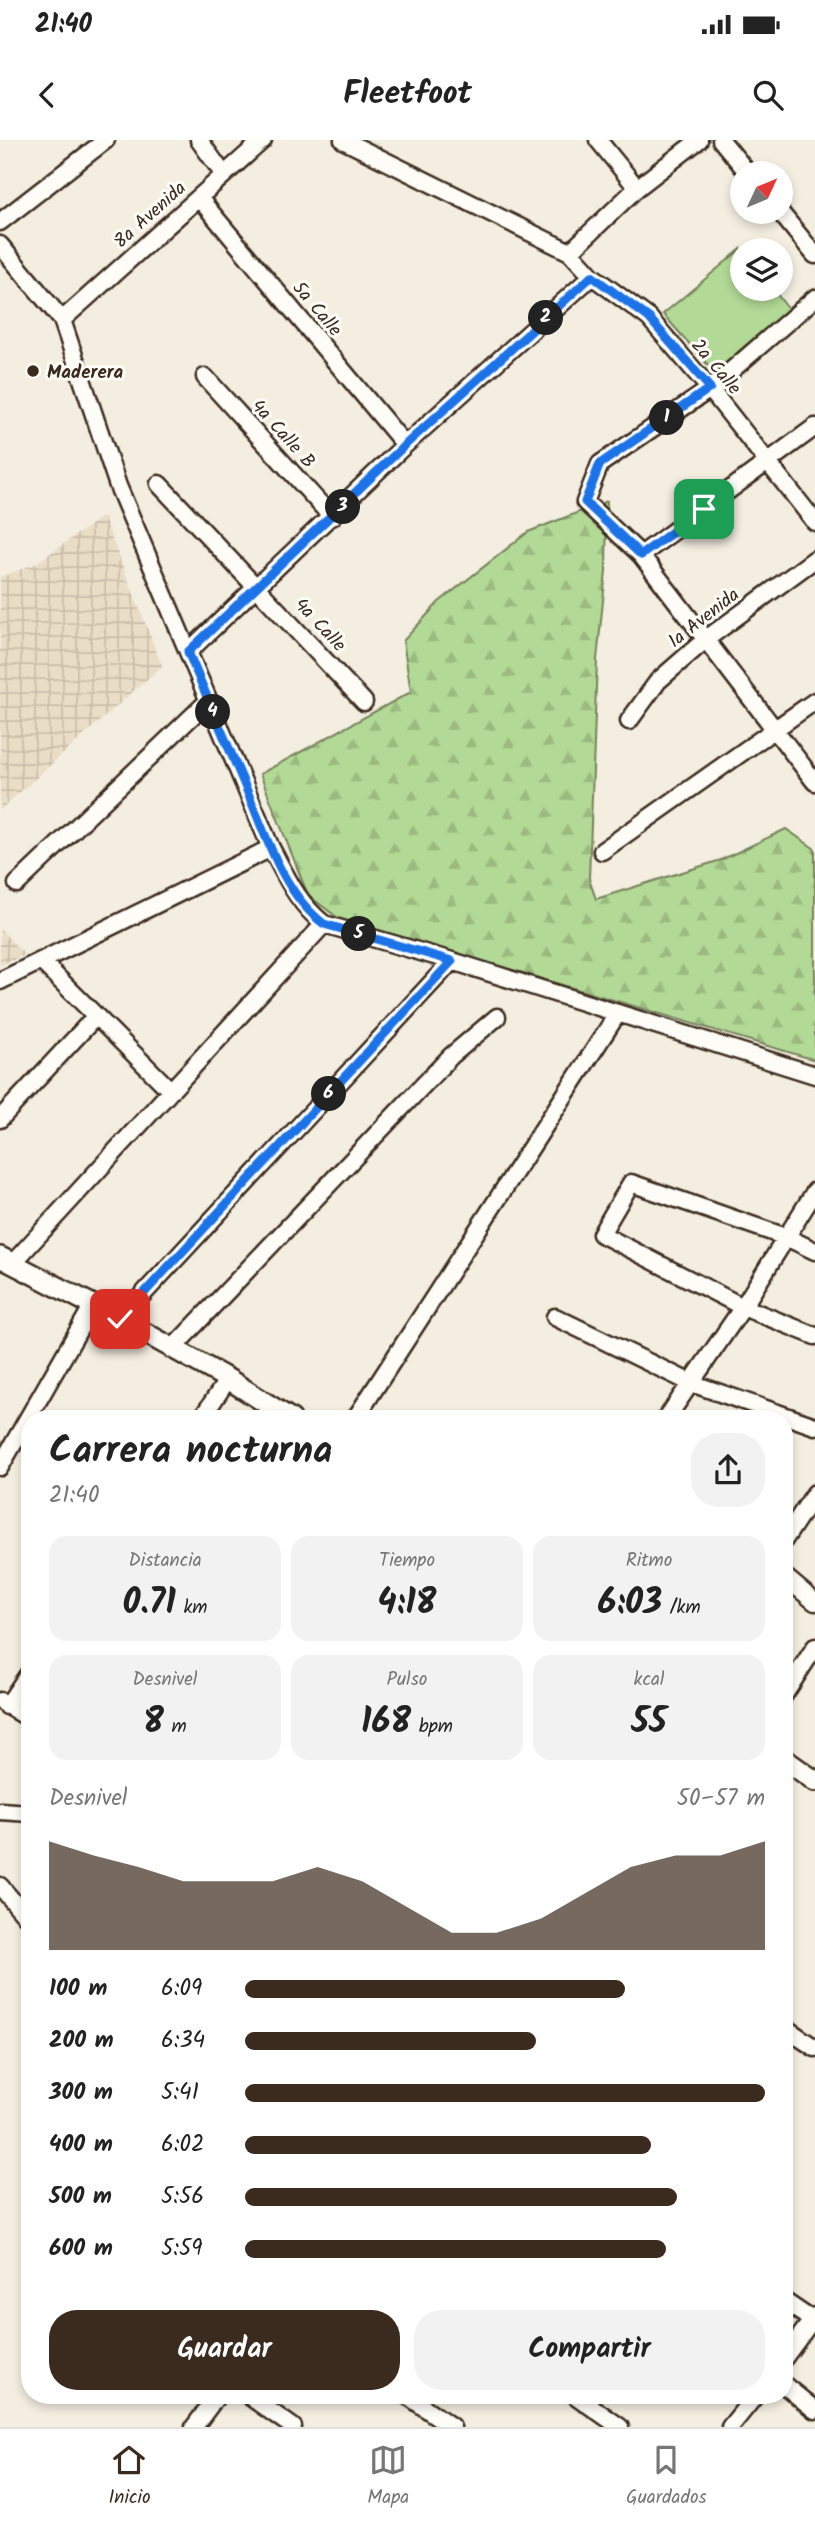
<!DOCTYPE html>
<html lang="es">
<meta charset="utf-8">
<style>
:root{--surface:#fff;--page:#f2f2f2;--text:#222;--muted:#767676;--line:#e0e0e0;--accent:#3b2a1e}
body{margin:0;font-family:Kalam,sans-serif;background:var(--page);color:var(--text);height:100vh;display:flex;flex-direction:column;font-size:26px;white-space:nowrap}
*{box-sizing:border-box;margin:0}
p{font-size:23px;color:var(--muted)}
.icon{flex:none;width:38px;height:38px;fill:none;stroke:currentColor;stroke-width:2;stroke-linecap:round;stroke-linejoin:round}
.map{position:relative;flex:1;overflow:hidden}
.details{position:absolute;left:21px;top:1270px;width:772px;height:994px;display:flex;flex-direction:column;background:var(--surface);border-radius:28px;box-shadow:0 4px 10px #0003}
.details>*{flex:none}
.needle{width:46px;rotate:46deg}
.fabs{position:absolute;left:730px;top:21px;display:grid;gap:14px}
.fabs a{display:grid;place-items:center;width:63px;height:63px;border-radius:50%;background:var(--surface);box-shadow:0 4px 10px #0003;font-size:35px}
.pin{position:absolute;display:grid;place-items:center;width:60px;height:60px;color:#fff;margin:-30px;border-radius:14px;box-shadow:0 4px 10px #0006}
.km{position:absolute;width:35px;height:35px;margin:-18px;border-radius:50%;background:#222;color:#fff;font-size:19px;line-height:35px;text-align:center}
.round{display:grid;place-items:center;flex:none;width:74px;height:74px;border-radius:28px;background:var(--page)}
.overview{display:flex;align-items:center;justify-content:space-between;height:119px;padding:0 28px}
h1{font-size:38px;font-weight:700;line-height:52px}
.figures{display:grid;grid-template-columns:repeat(3,1fr);gap:10px;height:119px;padding:7px 28px}
.figures div{display:grid;align-content:center;border-radius:18px;background:var(--page);text-align:center}
.figures b{font-size:35px;font-weight:700}
.figures small{font-size:19px;font-weight:400}
.figures p{font-size:19px}
.chart{height:196px;padding:14px 28px}
.chart p{display:flex;justify-content:space-between}
.chart svg{width:100%;height:126px;margin-top:7px;fill:var(--accent);opacity:.7}
.button{display:flex;gap:14px;margin-top:auto;padding:14px 28px}
.button a{flex:1;height:80px;border-radius:28px;background:var(--accent);color:#fff;font-size:28px;font-weight:700;line-height:80px;text-align:center}
.button a+a{background:var(--page);color:var(--text)}
ul{padding:0 28px;list-style:none;font-size:23px}
li{display:grid;grid-template-columns:112px 84px 1fr;align-items:center;height:52px}
li i{height:18px;border-radius:9px;background:var(--accent)}
.status{display:flex;justify-content:space-between;align-items:center;height:49px;padding:0 35px;background:var(--surface);direction:ltr}
.status svg{height:19px;fill:currentColor}
header{display:flex;justify-content:space-between;align-items:center;height:91px;padding:0 28px;background:var(--surface);font-size:32px;font-weight:700}
.tab-bar{display:flex;justify-content:space-around;align-items:center;height:98px;border-top:2px solid var(--line);background:var(--surface);font-size:19px;color:var(--muted)}
.tab-bar a{display:grid;justify-items:center;gap:4px}
.tab-bar .current{color:var(--accent)}
.map>svg:first-child{display:block}
.industrial{fill:url(#industrial-grid)}
.forest{fill:url(#forest-firs);stroke:#76825a;stroke-width:2}
.green{fill:#b2d995;stroke:#76825a;stroke-width:2}
.lines{fill:none;stroke-linecap:round;stroke-linejoin:round}
.minor-casing{stroke:#3b2a1e;stroke-width:21}
.tertiary-casing{stroke:#3b2a1e;stroke-width:24}
.minor{stroke:#fdfcf7;stroke-width:16}
.tertiary{stroke:#fdfcf7;stroke-width:19}
.route-casing{stroke:#fff;stroke-width:14}
.route{stroke:#1a73e8;stroke-width:9}
.poi-dot{fill:#3b2a1e;stroke:#fdfcf7;stroke-width:2.5}
.labels{text-anchor:middle;stroke-width:6;stroke-linejoin:round;paint-order:stroke}
.street-label{font-size:19px;fill:#3b2a1e;stroke:#fdfcf7}
.poi-label{font-size:19px;font-weight:bold;fill:#3b2a1e;stroke:#fdfcf7;text-anchor:start}
</style>
<div class="status"><b>21:40</b><svg viewBox="0 0 49 12"><path d="M0 12V9h3v3zM5 12V6h3v6zM10 12V3h3v9zM15 12V0h3v12zM26 1h20v11H26zM47 4h2v5h-2z"/></svg></div>
<header><svg class="icon" aria-label="back" viewBox="0 0 24 24"><path d="M15 5l-7 7 7 7"/></svg>Fleetfoot<svg class="icon" aria-label="search" viewBox="0 0 24 24"><circle cx="10" cy="10" r="6"/><path d="M15 15l6 6"/></svg></header>
<div class="map">
<svg width="815" height="2287" viewBox="0 0 815 2287">
<defs>
<pattern id="industrial-grid" width="8" height="8" patternUnits="userSpaceOnUse" patternTransform="scale(1.75)"><rect width="8" height="8" fill="#eaddc6"/><path d="M0 4h8M4 0v8" fill="none" stroke="#cabeaa"/></pattern>
<pattern id="forest-firs" width="22" height="20" patternUnits="userSpaceOnUse" patternTransform="scale(1.75)"><rect width="22" height="20" fill="#b2d995"/><path d="M5 1l3.5 6h-7zM16 11l3.5 6h-7z" fill="#9aba80"/></pattern>
</defs>
<rect width="100%" height="100%" fill="#f4eee1"/>
<filter id="ink" filterUnits="userSpaceOnUse"><feTurbulence type="fractalNoise" baseFrequency=".0143" numOctaves="2"/><feDisplacementMap in="SourceGraphic" scale="14" xChannelSelector="R" yChannelSelector="G"/><feConvolveMatrix kernelMatrix="1 2 1 2 8 2 1 2 1" color-interpolation-filters="sRGB"/></filter>
<g filter="url(#ink)">
<path class="industrial" d="M103 376 162 526 0 670V437L35 424Z
M0 789 25 815 0 825Z"/>
<path class="forest" d="M607 361 606 431 597 520 589 739 596 759 721 720 786 689 815 709V920L338 778 308 755 260 634 411 552 403 501 439 462 528 392Z"/>
<path class="green" d="M741 109 742 149H773L789 170 715 233 663 174Z"/>
<g class="lines">
<g class="minor-casing">
<path id="minor" d="M199 0 224 35
M343 0 570 112 592 136 649 178 710 249 815 382
M598 0 637 48
M721 0 748 33
M199 58 405 305
M780 72 815 115
M0 82 106 0
M0 105 62 180 118 346 271 708C286 736 298 764 324 784L452 821 815 935
M570 112 637 48 699 0
M815 158 710 249 600 324 585 362 641 415 815 642
M62 180 263 0
M205 237 332 377
M159 344 364 562
M641 415 815 287
M188 512 405 305 592 136
M629 581 658 541 705 500 815 419
M602 711 815 561
M17 744 208 561
M41 821 171 951
M0 841 271 708
M0 979 95 877
M815 1111 786 1097 631 1043 601 1094 743 1167 815 1196
M12 1124 324 784
M555 1177 691 1243 815 1286
M120 1179 452 821
M173 1208 451 916 497 877
M201 1279 228 1239
M355 1279 618 873
M666 1279 743 1167 815 1051
M0 1327 93 1165
M784 1400 815 1353
M784 1436 815 1462
M784 1555 815 1507
M0 1561 30 1579
M7 1566 30 1532
M0 1671 30 1673
M0 1746 30 1781
M784 1887 815 1908
M784 2161 812 2180
M784 2218 815 2176
M784 2245 815 2270
M249 2256 293 2287
M408 2256 452 2287
M576 2256 620 2287
M194 2287 217 2256
M730 2287 755 2256"/>
</g>
<g class="tertiary-casing">
<path id="tertiary" d="M0 1117 120 1179 228 1239 291 1279
M784 1619 815 1641"/>
</g>
<use href="#minor" class="minor"/>
<use href="#tertiary" class="tertiary"/>
</g>
</g>
<g class="lines" filter="url(#ink)">
<g class="route-casing">
<path id="route" d="M120 1179 452 821 324 784C282 753 265 692 245 646 226 601 207 557 188 512L405 305 592 136 649 178 710 248 600 324 585 362 641 415 704 369"/>
</g>
<use href="#route" class="route"/>
</g>
<circle class="poi-dot" cx="33" cy="231" r="7"/>
<g class="labels">
<g class="street-label">
<text transform="translate(149 74) rotate(-42)" y="7">8a Avenida</text>
<text transform="translate(318 168) rotate(50)" y="7">5a Calle</text>
<text transform="translate(717 226) rotate(50)" y="7">2a Calle</text>
<text transform="translate(284 293) rotate(48)" y="7">4a Calle B</text>
<text transform="translate(703 477) rotate(-38)" y="7">1a Avenida</text>
<text transform="translate(321 484) rotate(47)" y="7">4a Calle</text>
</g>
<g class="poi-label">
<text x="47" y="238">Maderera</text>
</g>
</g>
</svg>
<div class="fabs">
<a><svg class="needle" viewBox="-14 -14 28 28"><path d="M0-13l5 13h-10z" fill="#e53935"/><path d="M0 13l5-13h-10z" fill="#767676"/></svg></a>
<a><svg class="icon" aria-label="layers" viewBox="0 0 24 24"><path d="M12 4l9 5-9 5-9-5zM3 14l9 5 9-5"/></svg></a>
</div>
<div class="pin" style="left:704px;top:369px;background:#1e9e55"><svg class="icon" aria-label="arrive" viewBox="0 0 24 24"><path d="M6 21V4h12l-3 4 3 4H6"/></svg></div>
<div class="pin" style="left:120px;top:1179px;background:#d93025"><svg class="icon" aria-label="check" viewBox="0 0 24 24"><path d="M5 12l5 5 9-10"/></svg></div>
<b class="km" style="left:667px;top:278px">1</b>
<b class="km" style="left:546px;top:178px">2</b>
<b class="km" style="left:343px;top:367px">3</b>
<b class="km" style="left:213px;top:572px">4</b>
<b class="km" style="left:359px;top:794px">5</b>
<b class="km" style="left:329px;top:954px">6</b>
<section class="details">
<div class="overview"><div><h1>Carrera nocturna</h1><p>21:40</p></div><a class="round"><svg class="icon" aria-label="share" viewBox="0 0 24 24"><path d="M12 15V3M7 8l5-5 5 5M5 13v7h14v-7"/></svg></a></div>
<div class="figures">
<div><p>Distancia</p><b>0.71<small> km</small></b></div>
<div><p>Tiempo</p><b>4:18</b></div>
<div><p>Ritmo</p><b>6:03<small> /km</small></b></div>
</div>
<div class="figures">
<div><p>Desnivel</p><b>8<small> m</small></b></div>
<div><p>Pulso</p><b>168<small> bpm</small></b></div>
<div><p>kcal</p><b>55</b></div>
</div>
<div class="chart"><p><span>Desnivel</span>50–57 m</p>
<svg viewBox="0 0 160 44" preserveAspectRatio="none"><path d="M0 44V6L10 11L20 15L30 20L40 20L50 20L60 15L70 20L80 29L90 38L100 38L110 33L120 24L130 15L140 11L150 11L160 6V44z"/></svg>
</div>
<ul>
<li><b>100 m</b>6:09<i style="width:73%"></i></li>
<li><b>200 m</b>6:34<i style="width:56%"></i></li>
<li><b>300 m</b>5:41<i style="width:100%"></i></li>
<li><b>400 m</b>6:02<i style="width:78%"></i></li>
<li><b>500 m</b>5:56<i style="width:83%"></i></li>
<li><b>600 m</b>5:59<i style="width:81%"></i></li>
</ul>
<div class="button"><a>Guardar</a><a>Compartir</a></div>
</section>
</div>
<nav class="tab-bar">
<a class="current"><svg class="icon" aria-label="home" viewBox="0 0 24 24"><path d="M3 11l9-7 9 7M6 9v11h12V9"/></svg>Inicio</a>
<a><svg class="icon" aria-label="map" viewBox="0 0 24 24"><path d="M3 6l6-2 6 2 6-2v14l-6 2-6-2-6 2zM9 4v14M15 6v14"/></svg>Mapa</a>
<a><svg class="icon" aria-label="saved" viewBox="0 0 24 24"><path d="M7 4h10v16l-5-4-5 4z"/></svg>Guardados</a>
</nav>
